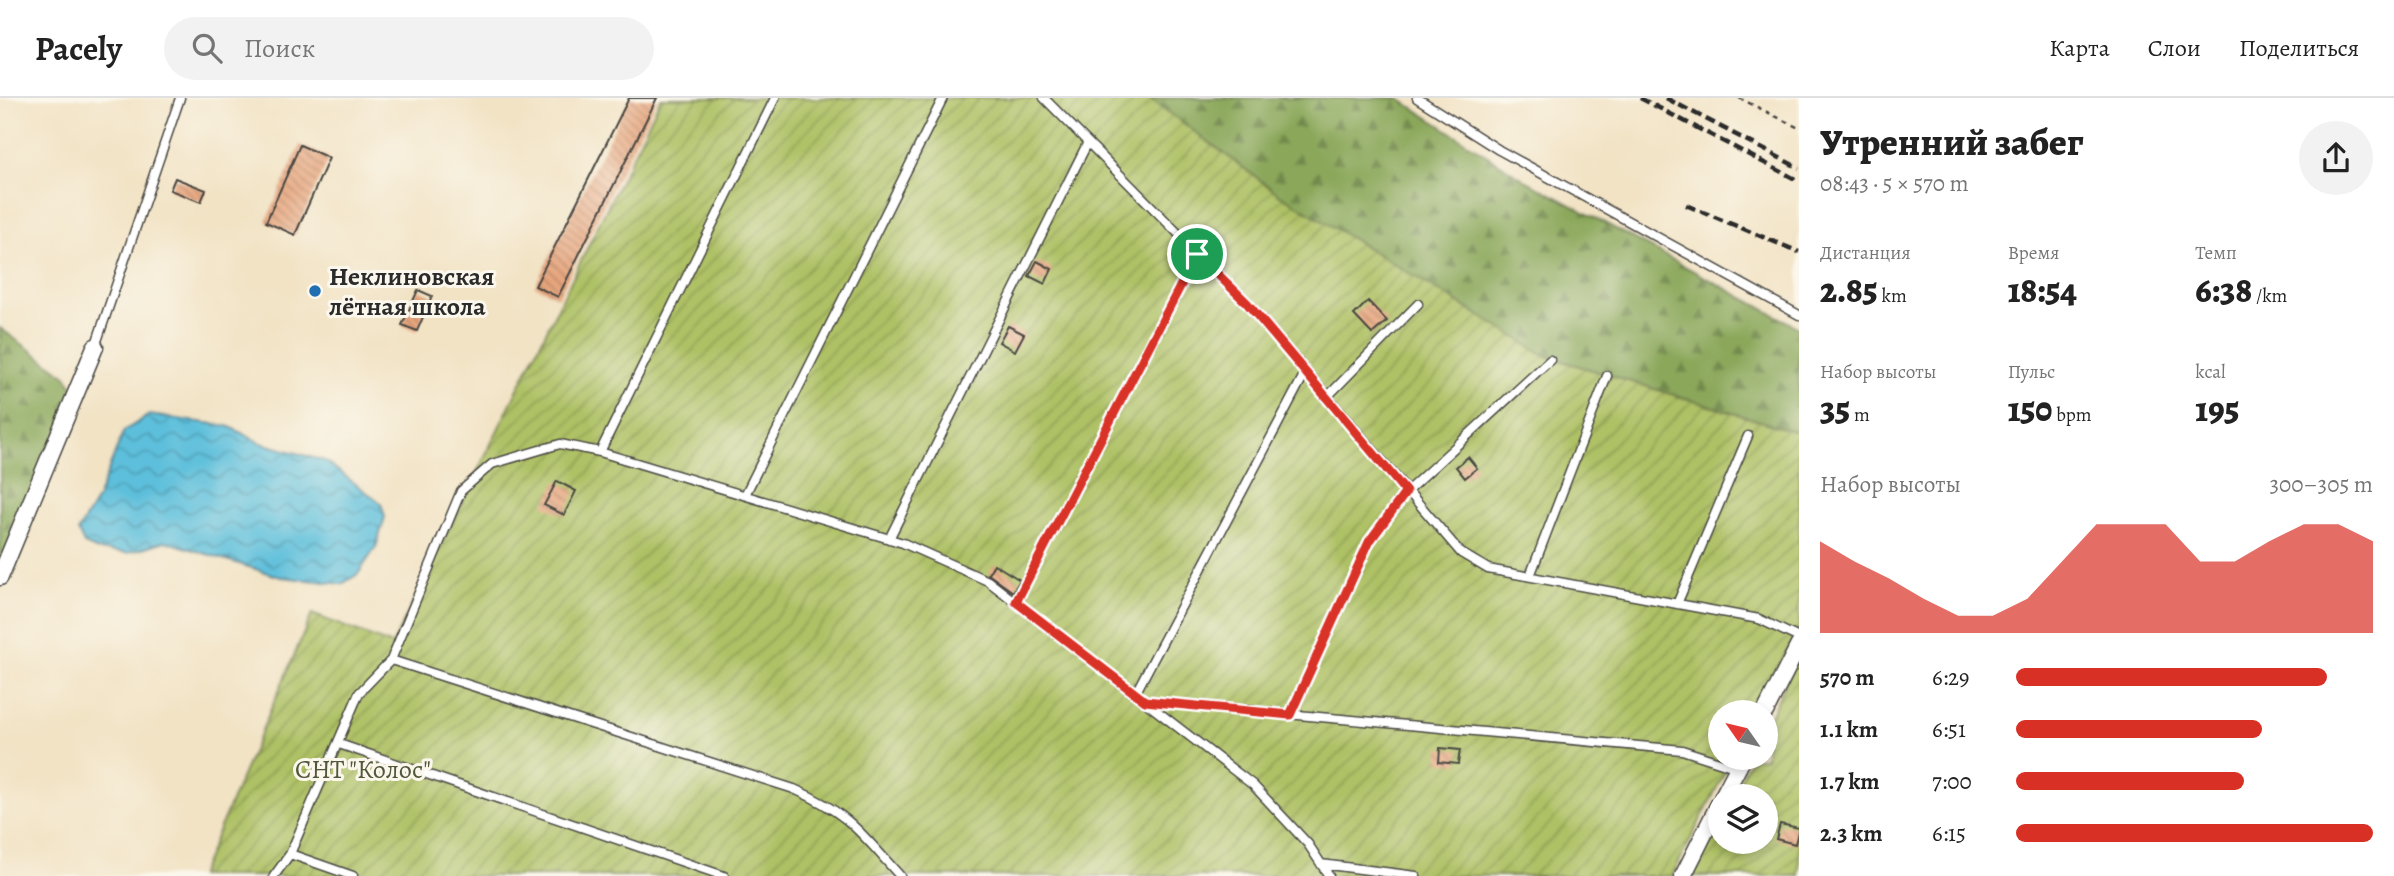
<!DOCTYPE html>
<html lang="ru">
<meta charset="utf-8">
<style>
:root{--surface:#fff;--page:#f2f2f2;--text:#222;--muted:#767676;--line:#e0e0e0;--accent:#d93025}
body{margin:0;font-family:Alegreya,serif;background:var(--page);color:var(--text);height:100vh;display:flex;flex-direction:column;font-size:26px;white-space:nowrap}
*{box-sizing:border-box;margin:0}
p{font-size:23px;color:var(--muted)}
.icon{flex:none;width:38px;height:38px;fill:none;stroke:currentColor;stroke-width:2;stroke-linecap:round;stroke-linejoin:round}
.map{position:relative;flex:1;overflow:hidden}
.drawer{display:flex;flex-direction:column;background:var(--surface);width:595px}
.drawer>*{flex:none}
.needle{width:46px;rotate:304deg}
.fabs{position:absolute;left:1708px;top:602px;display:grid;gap:14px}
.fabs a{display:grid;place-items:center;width:70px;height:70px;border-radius:50%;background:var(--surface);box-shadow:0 4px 10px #0003;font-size:35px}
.pin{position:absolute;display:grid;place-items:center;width:60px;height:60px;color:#fff;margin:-30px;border:4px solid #fff;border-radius:50%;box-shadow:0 2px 7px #0007}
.round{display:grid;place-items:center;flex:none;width:74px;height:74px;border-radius:37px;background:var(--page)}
.headline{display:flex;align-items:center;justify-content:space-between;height:119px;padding:0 21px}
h1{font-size:38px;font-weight:800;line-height:52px}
.stats{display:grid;grid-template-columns:repeat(3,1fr);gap:10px;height:119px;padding:7px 21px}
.stats div{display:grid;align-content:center}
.stats b{font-size:35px;font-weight:800}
.stats small{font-size:19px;font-weight:400}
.stats p{font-size:19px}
.chart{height:196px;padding:14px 21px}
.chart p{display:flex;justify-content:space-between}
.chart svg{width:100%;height:126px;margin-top:7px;fill:var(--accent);opacity:.7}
ul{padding:0 21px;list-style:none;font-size:23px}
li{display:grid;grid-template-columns:112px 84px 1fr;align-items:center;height:52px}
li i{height:18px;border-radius:9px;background:var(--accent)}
header{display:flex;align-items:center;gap:42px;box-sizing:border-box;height:98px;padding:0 35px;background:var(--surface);border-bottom:2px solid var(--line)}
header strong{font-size:33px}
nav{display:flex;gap:38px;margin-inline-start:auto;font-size:24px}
.search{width:490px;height:63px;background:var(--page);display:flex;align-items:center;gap:18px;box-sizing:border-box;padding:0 24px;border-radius:38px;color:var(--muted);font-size:26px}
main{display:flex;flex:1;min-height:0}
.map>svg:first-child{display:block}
.forest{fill:url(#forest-firs);stroke:#5a6942;stroke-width:2}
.garden{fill:url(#garden-furrows);stroke:#6c7648;stroke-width:2}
.water{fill:url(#water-waves);stroke:#447583;stroke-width:2}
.building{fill:url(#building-back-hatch)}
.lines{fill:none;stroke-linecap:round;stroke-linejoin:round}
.lane-casing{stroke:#494742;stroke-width:11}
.street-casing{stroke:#494742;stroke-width:19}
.path{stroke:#494742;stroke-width:2.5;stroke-dasharray:5 5;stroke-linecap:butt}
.lane{stroke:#fff;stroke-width:8}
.street{stroke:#fff;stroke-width:16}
.rail{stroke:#2b2b2b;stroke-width:4.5;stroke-dasharray:10 5;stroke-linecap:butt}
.route-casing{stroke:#fff;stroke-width:14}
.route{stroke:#d93025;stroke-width:9}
.poi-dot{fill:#1f6fb2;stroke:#fbf7ec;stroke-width:2.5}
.labels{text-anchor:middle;stroke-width:6;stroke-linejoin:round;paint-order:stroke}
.poi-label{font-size:26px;font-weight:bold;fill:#2b2b2b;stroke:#fbf7ec;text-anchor:start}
.park-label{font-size:26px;fill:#52583c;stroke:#fbf7ec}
</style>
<header>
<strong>Pacely</strong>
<div class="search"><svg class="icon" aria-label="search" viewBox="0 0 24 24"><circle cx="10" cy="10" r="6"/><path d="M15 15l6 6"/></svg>Поиск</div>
<nav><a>Карта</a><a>Слои</a><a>Поделиться</a></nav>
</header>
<main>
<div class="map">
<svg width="1799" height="778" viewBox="0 0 1799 778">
<defs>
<pattern id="forest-firs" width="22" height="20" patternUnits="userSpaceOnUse" patternTransform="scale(1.75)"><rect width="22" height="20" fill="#8aa75a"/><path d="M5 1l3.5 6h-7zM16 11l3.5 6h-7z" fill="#71884b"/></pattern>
<pattern id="garden-furrows" width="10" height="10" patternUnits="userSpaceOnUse" patternTransform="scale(1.75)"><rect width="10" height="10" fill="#aec165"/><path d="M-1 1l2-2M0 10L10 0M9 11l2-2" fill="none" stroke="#8e9d53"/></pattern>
<pattern id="water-waves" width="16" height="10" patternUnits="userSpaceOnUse" patternTransform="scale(1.75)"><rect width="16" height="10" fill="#5dbfdb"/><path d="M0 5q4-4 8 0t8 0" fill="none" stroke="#4d9bb2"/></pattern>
<pattern id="building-back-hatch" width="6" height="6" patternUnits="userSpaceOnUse" patternTransform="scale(1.75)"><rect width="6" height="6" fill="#e7a57d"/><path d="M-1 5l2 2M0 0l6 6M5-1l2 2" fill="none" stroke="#bb8767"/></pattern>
</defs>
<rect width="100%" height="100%" fill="#fbf7ec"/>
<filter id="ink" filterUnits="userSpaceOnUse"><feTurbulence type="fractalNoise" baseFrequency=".0143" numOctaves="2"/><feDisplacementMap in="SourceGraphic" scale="14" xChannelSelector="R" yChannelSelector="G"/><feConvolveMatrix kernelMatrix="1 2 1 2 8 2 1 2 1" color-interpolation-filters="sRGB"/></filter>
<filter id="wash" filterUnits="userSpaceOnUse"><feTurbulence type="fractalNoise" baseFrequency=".00686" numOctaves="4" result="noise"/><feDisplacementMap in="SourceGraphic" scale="28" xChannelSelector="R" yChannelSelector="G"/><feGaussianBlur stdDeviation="1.57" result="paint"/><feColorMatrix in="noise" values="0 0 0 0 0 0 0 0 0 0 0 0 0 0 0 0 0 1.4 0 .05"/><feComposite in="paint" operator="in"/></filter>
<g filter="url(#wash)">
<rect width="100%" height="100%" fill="#f2e3c5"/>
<path class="forest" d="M1149 0H1398L1525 82 1799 230V335L1546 258 1280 97Z
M0 230 66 278 78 296 0 470Z"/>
<path class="garden" d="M661 0H1149L1280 97 1546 258 1799 335V529L1755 614H1720V660H1732L1672 778H199L312 516 392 547Z
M1799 554V778H1690L1720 720V744H1766V698H1732L1751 660H1766V627Z"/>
<path class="water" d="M149 317 228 328 261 345 325 363 381 405 385 419 376 449 358 476 342 486 281 479 165 443 128 455 98 452 84 446 78 433 97 401 124 333Z"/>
<g id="blocks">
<path class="building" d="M629 0H657L558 199 535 188Z
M300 47 329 60 295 137 266 124Z
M175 80 206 92 201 104 170 92Z
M1037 163 1052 171 1045 186 1029 178Z
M418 192 432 198 417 233 402 227Z
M1368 203 1387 223 1372 236 1354 217Z
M1008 228 1024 236 1015 253 999 244Z
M1468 359 1477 370 1465 380 1456 369Z
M557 383 576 393 564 417 544 407Z
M994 466 1020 482 1013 494 988 476Z
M1440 650 1460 652 1458 666 1439 664Z
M1780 726 1799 730 1795 746 1776 741Z"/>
</g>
</g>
<g filter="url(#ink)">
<use href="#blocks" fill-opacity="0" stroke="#494742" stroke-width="2"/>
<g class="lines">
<g class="lane-casing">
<path id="lane" d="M1044 0 1247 205 1461 455 1488 471 1759 521 1799 540
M1417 0 1499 52 1799 217
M95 249 180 0
M1326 300 1418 206
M600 354 775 0
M745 397 943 0
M889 441 1087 46
M1530 478 1607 278
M1016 504 1197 156
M1677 506 1748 338
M391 562 794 691C849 715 861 735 900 778
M1135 596 1305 275
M1145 603 1682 652 1738 670
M1290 617 1369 444 1406 394 1550 262
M339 646 724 778
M290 756 353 778
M1321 766 1416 778
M274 778 290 756 359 595 391 562 461 393 492 366 560 346 600 354 903 445 988 483 1253 687 1308 746 1329 778"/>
</g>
<g class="street-casing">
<path id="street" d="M0 479 95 249
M1765 614 1799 547
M1723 698 1743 660
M1683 778 1720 704"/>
</g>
<path class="path" d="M1739 0 1799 30"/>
<use href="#lane" class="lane"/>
<use href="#street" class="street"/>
<path class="rail" d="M1640 0 1799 83
M1666 0 1799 70
M1686 107 1799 154"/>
</g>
</g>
<g class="lines" filter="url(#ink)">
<g class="route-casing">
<path id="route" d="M1197 156 1247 205 1406 394 1369 444 1290 617 1145 603 1016 504Z"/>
</g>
<use href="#route" class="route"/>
</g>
<circle class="poi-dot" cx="315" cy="193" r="7"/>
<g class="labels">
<g class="poi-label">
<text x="329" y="187">Неклиновская<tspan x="329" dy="30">лётная школа</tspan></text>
</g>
<g class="park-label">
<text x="363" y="680">СНТ "Колос"</text>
</g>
</g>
</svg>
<div class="fabs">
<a><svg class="needle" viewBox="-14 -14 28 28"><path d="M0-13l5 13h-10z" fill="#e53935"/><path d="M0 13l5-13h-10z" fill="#767676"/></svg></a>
<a><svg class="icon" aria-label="layers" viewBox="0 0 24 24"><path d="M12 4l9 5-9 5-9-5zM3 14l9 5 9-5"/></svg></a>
</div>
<div class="pin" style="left:1197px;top:156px;background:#1e9e55"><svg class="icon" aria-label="arrive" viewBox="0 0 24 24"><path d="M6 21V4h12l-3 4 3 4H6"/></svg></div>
</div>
<section class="drawer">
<div class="headline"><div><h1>Утренний забег</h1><p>08:43 · 5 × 570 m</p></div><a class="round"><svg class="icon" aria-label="share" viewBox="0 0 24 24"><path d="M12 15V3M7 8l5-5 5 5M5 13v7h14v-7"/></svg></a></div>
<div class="stats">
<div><p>Дистанция</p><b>2.85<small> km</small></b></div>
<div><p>Время</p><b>18:54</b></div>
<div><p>Темп</p><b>6:38<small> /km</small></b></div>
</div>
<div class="stats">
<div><p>Набор высоты</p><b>35<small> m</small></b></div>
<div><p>Пульс</p><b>150<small> bpm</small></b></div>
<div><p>kcal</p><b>195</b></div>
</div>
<div class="chart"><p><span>Набор высоты</span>300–305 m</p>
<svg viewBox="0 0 160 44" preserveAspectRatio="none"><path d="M0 44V12L10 19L20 25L30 32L40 38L50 38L60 32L70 19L80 6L90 6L100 6L110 19L120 19L130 12L140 6L150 6L160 12V44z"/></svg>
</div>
<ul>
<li><b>570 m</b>6:29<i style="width:87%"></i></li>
<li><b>1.1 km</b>6:51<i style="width:69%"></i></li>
<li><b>1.7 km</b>7:00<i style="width:64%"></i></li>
<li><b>2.3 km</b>6:15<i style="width:100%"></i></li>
</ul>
</section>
</main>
